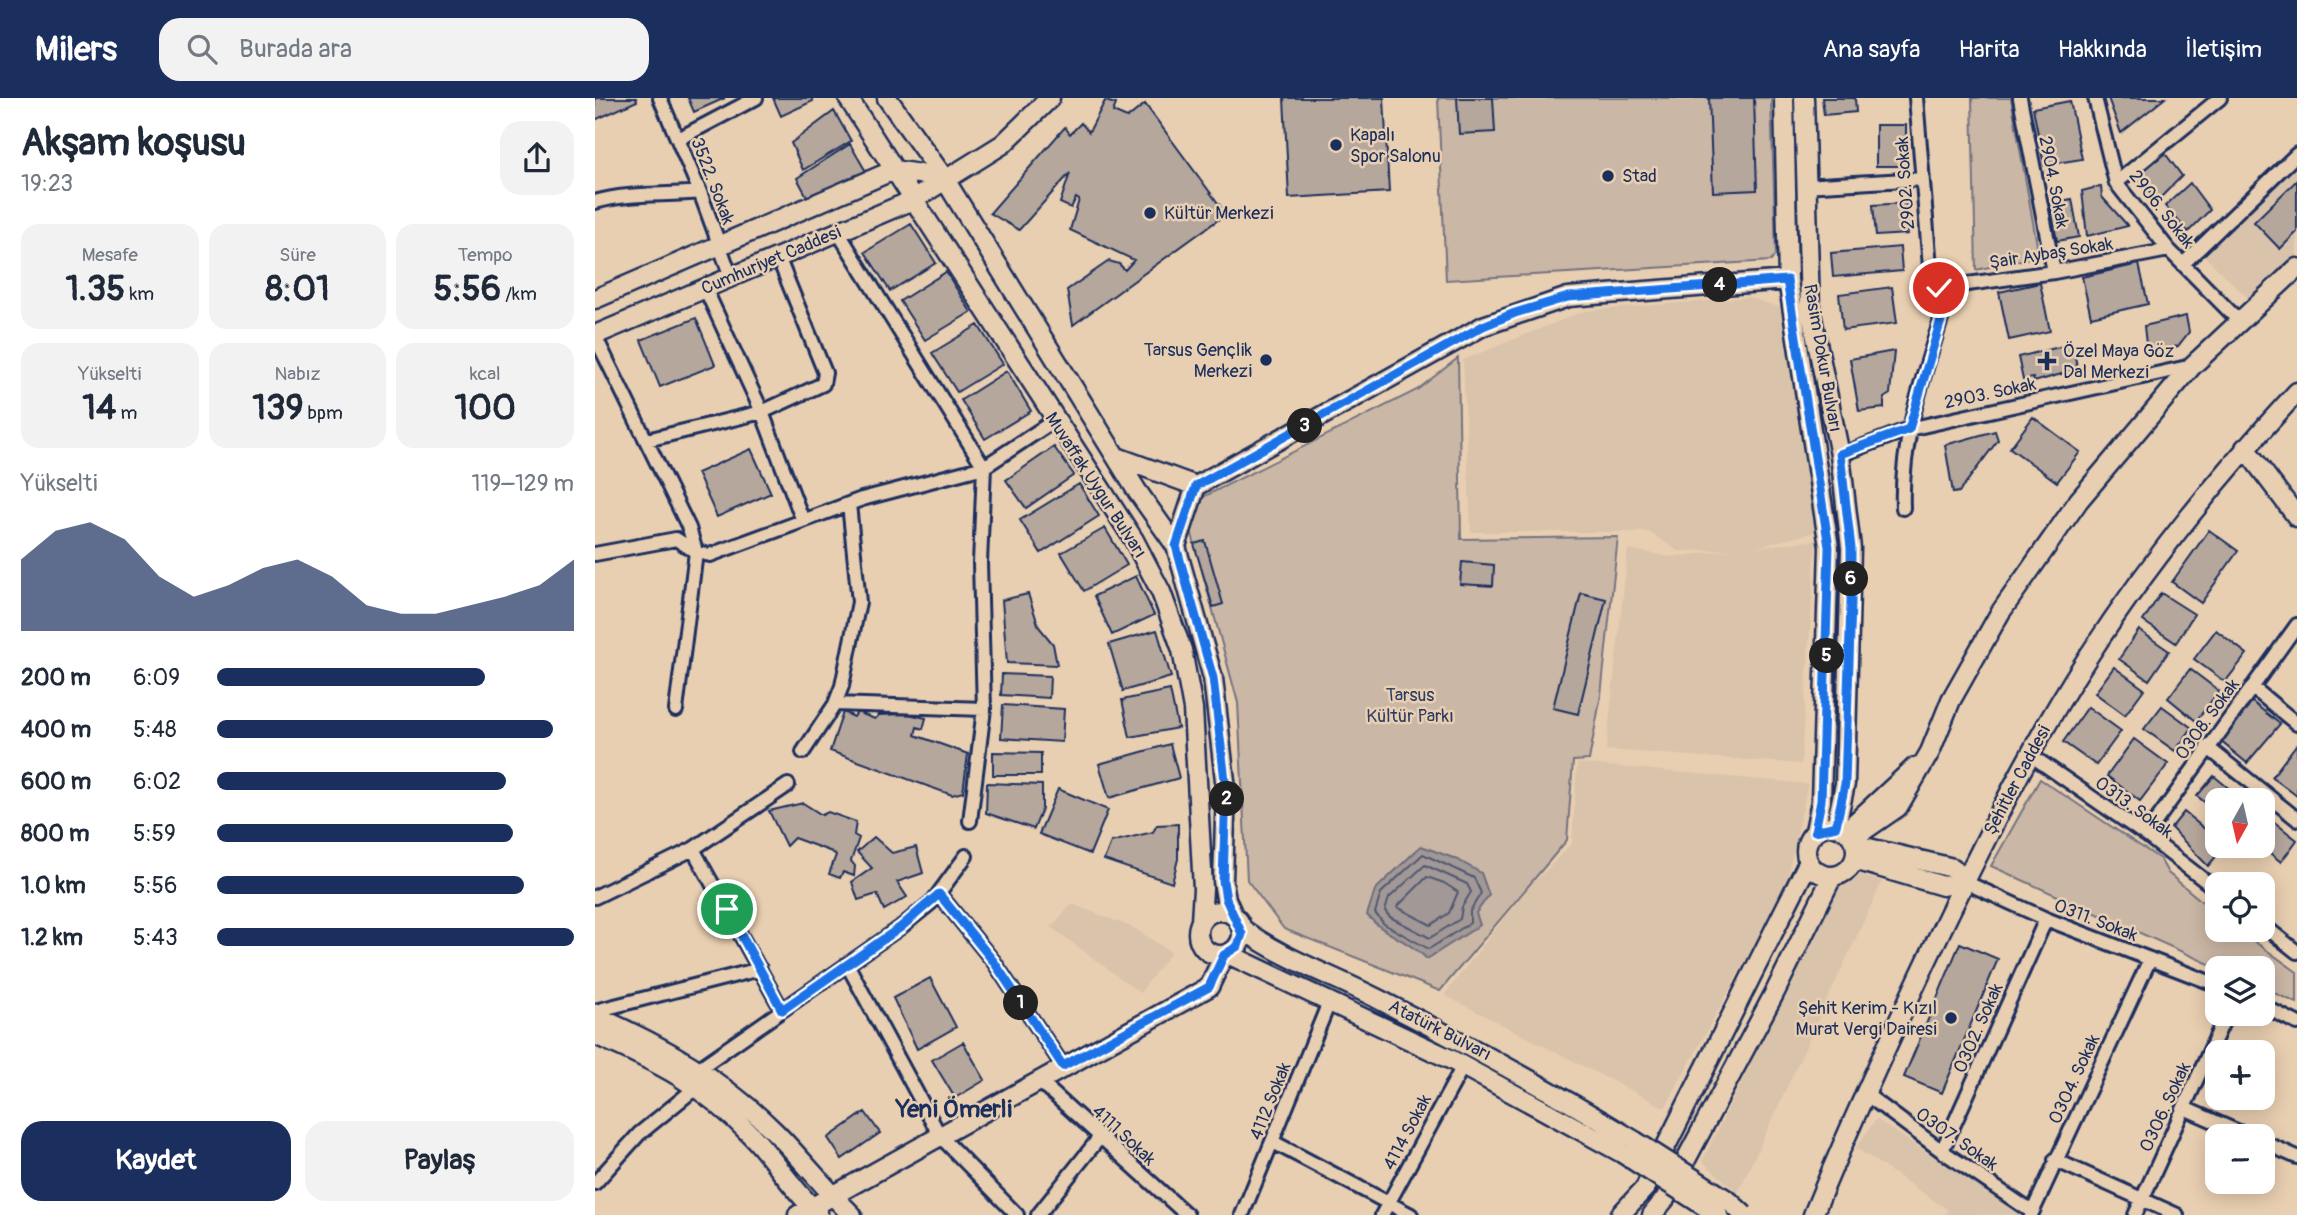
<!DOCTYPE html>
<html lang="tr">
<meta charset="utf-8">
<style>
:root{--surface:#fff;--page:#f2f2f3;--text:#1f2937;--muted:#747a83;--accent:#1b2f5e}
body{margin:0;font-family:Pangolin,sans-serif;background:var(--page);color:var(--text);height:100vh;display:flex;flex-direction:column;font-size:26px;white-space:nowrap}
*{box-sizing:border-box;margin:0}
p{font-size:23px;color:var(--muted)}
.icon{flex:none;width:38px;height:38px;fill:none;stroke:currentColor;stroke-width:2;stroke-linecap:round;stroke-linejoin:round}
.map{position:relative;flex:1;overflow:hidden}
.side{display:flex;flex-direction:column;background:var(--surface);width:595px}
.side>*{flex:none}
.needle{width:46px;rotate:188deg}
.buttons{position:absolute;left:1610px;top:690px;display:grid;gap:14px}
.buttons a{display:grid;place-items:center;width:70px;height:70px;border-radius:14px;background:var(--surface);box-shadow:0 4px 18px #0003;font-size:35px}
.pin{position:absolute;display:grid;place-items:center;width:60px;height:60px;color:#fff;margin:-30px;border:4px solid #fff;border-radius:50%;box-shadow:0 2px 7px #0007}
.km{position:absolute;width:35px;height:35px;margin:-18px;border-radius:50%;background:#222;color:#fff;font-size:19px;line-height:35px;text-align:center}
.round{display:grid;place-items:center;flex:none;width:74px;height:74px;border-radius:21px;background:var(--page)}
.head{display:flex;align-items:center;justify-content:space-between;height:119px;padding:0 21px}
h1{font-size:38px;font-weight:800;line-height:52px}
.stats{display:grid;grid-template-columns:repeat(3,1fr);gap:10px;height:119px;padding:7px 21px}
.stats div{display:grid;align-content:center;border-radius:18px;background:var(--page);text-align:center}
.stats b{font-size:35px;font-weight:800}
.stats small{font-size:19px;font-weight:400}
.stats p{font-size:19px}
.chart{height:196px;padding:14px 21px}
.chart p{display:flex;justify-content:space-between}
.chart svg{width:100%;height:126px;margin-top:7px;fill:var(--accent);opacity:.7}
.button{display:flex;gap:14px;margin-top:auto;padding:14px 21px}
.button a{flex:1;height:80px;border-radius:21px;background:var(--accent);color:#fff;font-size:28px;font-weight:800;line-height:80px;text-align:center}
.button a+a{background:var(--page);color:var(--text)}
ul{padding:0 21px;list-style:none;font-size:23px}
li{display:grid;grid-template-columns:112px 84px 1fr;align-items:center;height:52px}
li i{height:18px;border-radius:9px;background:var(--accent)}
header{display:flex;align-items:center;gap:42px;box-sizing:border-box;height:98px;padding:0 35px;background:var(--accent);color:#fff}
header strong{font-size:33px}
nav{display:flex;gap:38px;margin-inline-start:auto;font-size:24px}
.search{width:490px;height:63px;background:var(--page);display:flex;align-items:center;gap:18px;box-sizing:border-box;padding:0 24px;border-radius:21px;color:var(--muted);font-size:26px}
main{display:flex;flex:1;min-height:0}
.map>svg:first-child{display:block}
.built{fill:#dac3ab}
.green{fill:#cbb7a5;stroke:#737382;stroke-width:2}
.water{fill:#a29895;stroke:#6c6e7f;stroke-width:2}
.lines{fill:none;stroke-linecap:round;stroke-linejoin:round}
.shore{stroke:#515974;stroke-width:2}
.building{fill:#b6a79c;stroke:#1b2f5e;stroke-width:2}
.street-casing{stroke:#1b2f5e;stroke-width:18}
.secondary-casing{stroke:#1b2f5e;stroke-width:23}
.street{stroke:#e9cfb1;stroke-width:12}
.secondary{stroke:#e9cfb1;stroke-width:18}
.secondary-bridge-casing{stroke:#1b2f5e;stroke-width:23;stroke-linecap:butt}
.secondary-bridge{stroke:#e9cfb1;stroke-width:18}
.route-casing{stroke:#fff;stroke-width:14}
.route{stroke:#1a73e8;stroke-width:9}
.poi-dot{fill:#1b2f5e;stroke:#e9cfb1;stroke-width:2.5}
.labels{text-anchor:middle;stroke-width:5;stroke-linejoin:round;paint-order:stroke}
.poi-label{font-size:18px;fill:#1b2f5e;stroke:#e9cfb1;text-anchor:start}
.street-label{font-size:18px;fill:#1b2f5e;stroke:#e9cfb1}
.park-label{font-size:18px;fill:#2d3d65;stroke:#e9cfb1}
.district-label{font-size:24px;font-weight:bold;fill:#1b2f5e;stroke:#e9cfb1}
</style>
<header>
<strong>Milers</strong>
<div class="search"><svg class="icon" aria-label="search" viewBox="0 0 24 24"><circle cx="10" cy="10" r="6"/><path d="M15 15l6 6"/></svg>Burada ara</div>
<nav><a>Ana sayfa</a><a>Harita</a><a>Hakkında</a><a>İletişim</a></nav>
</header>
<main>
<section class="side">
<div class="head"><div><h1>Akşam koşusu</h1><p>19:23</p></div><a class="round"><svg class="icon" aria-label="share" viewBox="0 0 24 24"><path d="M12 15V3M7 8l5-5 5 5M5 13v7h14v-7"/></svg></a></div>
<div class="stats">
<div><p>Mesafe</p><b>1.35<small> km</small></b></div>
<div><p>Süre</p><b>8:01</b></div>
<div><p>Tempo</p><b>5:56<small> /km</small></b></div>
</div>
<div class="stats">
<div><p>Yükselti</p><b>14<small> m</small></b></div>
<div><p>Nabız</p><b>139<small> bpm</small></b></div>
<div><p>kcal</p><b>100</b></div>
</div>
<div class="chart"><p><span>Yükselti</span>119–129 m</p>
<svg viewBox="0 0 160 44" preserveAspectRatio="none"><path d="M0 44V19L10 9L20 6L30 12L40 25L50 32L60 28L70 22L80 19L90 25L100 35L110 38L120 38L130 35L140 32L150 28L160 19V44z"/></svg>
</div>
<ul>
<li><b>200 m</b>6:09<i style="width:75%"></i></li>
<li><b>400 m</b>5:48<i style="width:94%"></i></li>
<li><b>600 m</b>6:02<i style="width:81%"></i></li>
<li><b>800 m</b>5:59<i style="width:83%"></i></li>
<li><b>1.0 km</b>5:56<i style="width:86%"></i></li>
<li><b>1.2 km</b>5:43<i style="width:100%"></i></li>
</ul>
<div class="button"><a>Kaydet</a><a>Paylaş</a></div>
</section>
<div class="map">
<svg width="1702" height="1117" viewBox="0 0 1702 1117">
<rect width="100%" height="100%" fill="#e9cfb1"/>
<filter id="ink" filterUnits="userSpaceOnUse"><feTurbulence type="fractalNoise" baseFrequency=".0143" numOctaves="2"/><feDisplacementMap in="SourceGraphic" scale="14" xChannelSelector="R" yChannelSelector="G"/><feConvolveMatrix kernelMatrix="1 2 1 2 8 2 1 2 1" color-interpolation-filters="sRGB"/></filter>
<g filter="url(#ink)">
<path class="built" d="M1702 63V161L1655 202 1607 156Z
M1154 199 1186 210 1220 434 1162 449 1221 442 1206 666 1011 652 1033 451 1075 459 1136 452 1083 453 1054 434H876L868 262 989 213Z
M982 665 1213 686 1190 790 1070 1010 849 897 927 797 977 745Z
M1253 772 1287 784 1143 1095 1107 1063Z
M477 806 539 830 576 854 545 895 456 829Z
M1281 1021 1427 1117H1350L1353 1112 1261 1050Z"/>
<path class="green" d="M843 0H1176L1181 156 1176 163 851 182Z
M1377 0H1416L1444 158 1381 172Z
M863 260 866 441 1023 439 1006 597 994 662 978 663 972 742 845 893 689 831 652 782 643 605 595 429 606 400 822 292Z
M1445 681 1565 761 1573 775 1622 816V831H1642L1702 874V905L1668 890V870H1623L1396 768Z"/>
<path class="water" d="M826 748 861 761 886 775 894 797 881 815 885 827 832 861C814 842 789 837 772 817L780 792Z"/>
<g class="lines">
<path class="shore" d="M828 756 879 780 886 795 875 813V825L834 851 789 826 780 815 786 795Z
M830 767 872 786 876 794 867 809 865 821 835 840 795 819 790 813 794 800Z
M832 779 849 785 863 794 854 815 836 827 802 809Z"/>
</g>
<path class="building" d="M0 0H41L42 3 0 22Z
M93 0H130L99 14Z
M178 0H217L218 3 186 18Z
M689 0H789L794 94 694 100Z
M862 0H898L900 34 864 36Z
M1114 0H1159L1162 92 1118 94Z
M1227 0H1260L1261 14 1229 17Z
M1513 0H1570L1526 35Z
M510 3 521 6 518 14 532 20 550 6 631 116 478 227 472 192 514 163 524 166 530 172 539 162 475 132 484 102 481 100 476 110 465 105 475 75 424 132 395 115 470 29 475 36 486 25 494 34Z
M1475 3 1487 61 1449 67 1438 10Z
M239 13 256 43 208 72 196 45Z
M1281 27H1311V68H1281Z
M255 46 273 77 215 104 202 80Z
M1569 54 1587 78 1563 102 1541 80Z
M1702 82V134L1685 151 1659 124Z
M1595 85 1615 112 1593 134 1570 108Z
M1506 88 1507 99 1533 128 1492 138 1487 93Z
M1477 101 1484 139 1462 143 1455 105Z
M1311 105 1313 136 1281 138 1278 107Z
M316 126 341 165 295 193 270 154Z
M1305 149 1307 173 1238 179 1236 155Z
M1544 166 1553 206 1496 219 1487 179Z
M351 174 376 214 330 242 305 203Z
M1445 185 1455 233 1414 242 1404 194Z
M1297 189 1302 225 1248 232 1244 196Z
M1591 218 1594 234 1583 248 1552 255 1549 228Z
M101 220 120 267 65 289 46 242Z
M383 227 408 266 362 294 337 255Z
M1477 246 1482 268 1470 275 1439 284 1438 280 1428 282 1423 259Z
M1299 253 1295 296 1289 300V310L1264 313 1255 261Z
M412 273 436 313 390 341 366 302Z
M1438 319 1485 354 1462 384 1415 350Z
M1400 333 1403 342 1364 394 1358 395 1350 347Z
M459 349 479 377 431 410 411 382Z
M156 351 176 395 122 419 102 375Z
M484 386 504 418 446 455 425 422Z
M510 430 532 467 489 493 466 455Z
M1614 432 1643 453 1606 505 1577 484Z
M610 443 628 506 618 509 599 446Z
M867 464 899 467 898 488 865 486Z
M541 478 559 517 517 537 499 498Z
M986 495 1011 501 983 616 958 610Z
M1566 495 1599 516 1581 545 1548 523Z
M433 496 444 529 458 546 462 567 412 565 407 502Z
M562 532 576 579 528 593 514 546Z
M1544 532 1574 553 1554 582 1524 561Z
M1621 532 1652 556 1630 584 1599 561Z
M1519 569 1549 591 1530 617 1500 595Z
M1595 571 1624 593 1601 623 1573 600Z
M407 576 455 578 454 600 406 597Z
M575 592 583 630 535 639 527 602Z
M1656 603 1685 626 1652 665 1624 642Z
M408 607 469 611 467 644 406 640Z
M1567 608 1597 630 1580 653 1549 631Z
M1493 609 1526 633 1501 667 1468 644Z
M248 614 259 619 262 614 280 621 284 617 313 616 331 620 328 631 322 629 320 637 373 656 368 694 357 697 235 653Z
M1539 641 1573 666 1545 703 1512 678Z
M575 646 584 680 514 700 504 666Z
M1701 647 1702 648V698L1677 679Z
M398 654 446 655V677H398Z
M1619 678 1648 702H1622V714L1602 698Z
M392 685 447 687V711L439 731 391 715Z
M463 691 513 712 495 756 444 736Z
M208 705 227 717 233 714 261 724 259 737 264 740 256 763 260 768 259 778 248 774 245 780 234 776 241 757 237 754 199 740 191 748 174 713Z
M1589 714 1622 741V747L1630 748 1613 768 1576 730Z
M1668 715 1702 742 1686 764 1665 747H1668Z
M583 726V761L577 785 509 762 516 744 558 734 562 727Z
M279 739 297 755 321 749 328 775 302 784 312 799 289 812 282 796 263 802 257 784 277 770 262 754Z
M1365 845 1403 861 1347 995 1309 979Z
M335 880 361 929 322 951 298 900Z
M368 944 390 982 360 1000 337 962Z
M270 1014 285 1035 247 1061 233 1040Z"/>
<g class="lines">
<g class="street-casing">
<path id="street" d="M65 0 105 94 136 179
M1425 0 1459 174
M1500 0 1521 85 1574 152 1644 223
M83 41 161 0
M1521 85 1625 0
M1209 88 1327 81
M0 104C34 94 70 98 105 94
M243 134 389 369 385 465 389 611 375 723
M183 159 230 275 228 286 167 314 208 423
M1588 166 1702 56
M1344 190 1459 174 1574 152
M0 238 94 430 101 454 81 612
M52 342 167 314 110 190
M1245 357 1314 331 1597 268
M1308 410C1305 339 1331 272 1351 205L1335 169 1321 0
M0 456 81 441 101 454 115 457 267 401 389 369 460 322
M1657 589 1702 626
M240 606 389 611
M1612 649 1702 721
M208 654 240 606 247 588 264 504 254 406
M1434 656 1551 737 1622 792
M1551 737 1702 527
M98 751 187 912
M1370 784 1451 821 1622 887
M344 796 399 864 468 968
M0 799 98 751 193 687
M1668 827 1702 854
M252 866 345 1038 422 1117
M1668 908 1702 925
M0 913 165 871
M103 971 306 829 338 803 371 758
M443 982 592 1117
M1268 994 1347 1053 1437 1114
M1589 1010 1653 1038
M678 1044 816 1117
M1668 1044 1702 1059
M1347 1053 1451 821
M1460 1062 1582 1117
M0 1085 44 1036 103 988
M443 1117 505 1039
M647 1117 735 902
M787 1117 868 968
M1436 1117 1555 861
M1540 1117 1632 915"/>
</g>
<g class="secondary-casing">
<path id="secondary" d="M253 0 539 442 566 494 587 552 598 611 608 791 606 823
M292 0 349 80 542 393 581 448 618 580 631 691 628 783 631 801 638 817
M1189 0 1193 182 1234 449 1226 703 1220 733
M1209 0 1215 210 1245 357 1256 450 1250 686 1241 728
M0 201 299 72 349 80
M0 237 318 102 408 46 455 0
M1650 350 1702 419
M522 359 601 388
M601 388 888 228 973 199 1193 182
M581 448 601 388
M1211 753a25 25 0 1 1 50 0a25 25 0 1 1-50 0Z
M1251 733 1320 669
M1258 740 1303 709 1335 654 1356 602 1405 515 1484 402 1597 268 1702 170
M1261 747 1358 770 1370 784
M1260 762 1348 788 1370 784
M603 835a22 22 0 1 1 44 0a22 22 0 1 1-44 0Z
M646 830C688 861 737 877 783 901 871 946 956 992 1040 1043
M633 856 855 961 1027 1055
M0 918C67 947 128 982 180 1034 207 1061 230 1091 257 1117
M0 937C65 965 107 986 157 1038 180 1062 198 1093 223 1115
M203 1117 614 889 629 857
M1025 1117 1050 1090 1213 765
M1057 1117 1070 1101 1179 896 1237 779
M1218 1117C1260 1014 1307 914 1355 814 1398 727 1440 640 1493 559 1554 464 1626 376 1702 294"/>
</g>
<use href="#street" class="street"/>
<use href="#secondary" class="secondary"/>
<g class="secondary-bridge-casing">
<path id="secondary-bridge" d="M1040 1043 1134 1103 1149 1117
M1027 1055 1123 1117"/>
</g>
<use href="#secondary-bridge" class="secondary-bridge"/>
</g>
</g>
<g class="lines" filter="url(#ink)">
<g class="route-casing">
<path id="route" d="M132 811 187 912 306 829 344 796 399 864 468 968 614 889 629 857 643 848 647 836 631 801 628 783 631 691 618 580 581 448 601 388 888 228 920 215 973 199 1192 182 1234 449 1226 703 1220 733 1241 728 1250 686 1256 504V450L1245 356 1314 331 1351 205 1344 190"/>
</g>
<use href="#route" class="route"/>
</g>
<g class="poi-dot">
<circle cx="741" cy="47" r="7"/>
<circle cx="1013" cy="78" r="7"/>
<circle cx="555" cy="115" r="7"/>
<circle cx="671" cy="262" r="7"/>
<path d="M1448.5 252.5h7v7h7v7h-7v7h-7v-7h-7v-7h7z"/>
<circle cx="1356" cy="920" r="7"/>
</g>
<g class="labels">
<g class="poi-label">
<text x="755" y="43">Kapalı<tspan x="755" dy="21">Spor Salonu</tspan></text>
<text x="1027" y="84">Stad</text>
<text x="569" y="121">Kültür Merkezi</text>
<text x="657" y="258" text-anchor="end">Tarsus Gençlik<tspan x="657" dy="21">Merkezi</tspan></text>
<text x="1468" y="259">Özel Maya Göz<tspan x="1468" dy="21">Dal Merkezi</tspan></text>
<text x="1342" y="916" text-anchor="end">Şehit Kerim - Kızıl<tspan x="1342" dy="21">Murat Vergi Dairesi</tspan></text>
</g>
<g class="street-label">
<text transform="translate(118 83) rotate(69)" y="6">3522. Sokak</text>
<text transform="translate(1459 84) rotate(79)" y="6">2904. Sokak</text>
<text transform="translate(1310 85) rotate(-94)" y="6">2902. Sokak</text>
<text transform="translate(1567 111) rotate(52)" y="6">2906. Sokak</text>
<text transform="translate(1456 155) rotate(-9)" y="6">Şair Aybaş Sokak</text>
<text transform="translate(176 162) rotate(-23)" y="6">Cumhuriyet Caddesi</text>
<text transform="translate(1228 260) rotate(80)" y="6">Rasim Dokur Bulvarı</text>
<text transform="translate(1395 295) rotate(-12)" y="6">2903. Sokak</text>
<text transform="translate(501 387) rotate(57)" y="6">Muvaffak Uygur Bulvarı</text>
<text transform="translate(1612 621) rotate(-54)" y="6">0308. Sokak</text>
<text transform="translate(1422 682) rotate(-62)" y="6">Şehitler Caddesi</text>
<text transform="translate(1539 709) rotate(36)" y="6">0313. Sokak</text>
<text transform="translate(1501 822) rotate(21)" y="6">0311. Sokak</text>
<text transform="translate(1383 930) rotate(-66)" y="6">0302. Sokak</text>
<text transform="translate(845 932) rotate(27)" y="6">Atatürk Bulvarı</text>
<text transform="translate(1479 981) rotate(-65)" y="6">0304. Sokak</text>
<text transform="translate(675 1003) rotate(-68)" y="6">4112 Sokak</text>
<text transform="translate(1570 1009) rotate(-65)" y="6">0306. Sokak</text>
<text transform="translate(812 1034) rotate(-62)" y="6">4114 Sokak</text>
<text transform="translate(529 1037) rotate(43)" y="6">4111 Sokak</text>
<text transform="translate(1362 1041) rotate(35)" y="6">0307. Sokak</text>
</g>
<g class="park-label">
<text x="815" y="603">Tarsus<tspan x="815" dy="21">Kültür Parkı</tspan></text>
</g>
<g class="district-label">
<text x="359" y="1019">Yeni Ömerli</text>
</g>
</g>
</svg>
<div class="buttons">
<a><svg class="needle" viewBox="-14 -14 28 28"><path d="M0-13l5 13h-10z" fill="#e53935"/><path d="M0 13l5-13h-10z" fill="#747a83"/></svg></a>
<a><svg class="icon" aria-label="locate" viewBox="0 0 24 24"><circle cx="12" cy="12" r="6"/><path d="M12 2v4M12 18v4M2 12h4M18 12h4"/></svg></a>
<a><svg class="icon" aria-label="layers" viewBox="0 0 24 24"><path d="M12 4l9 5-9 5-9-5zM3 14l9 5 9-5"/></svg></a>
<a>+</a>
<a>−</a>
</div>
<div class="pin" style="left:132px;top:811px;background:#1e9e55"><svg class="icon" aria-label="arrive" viewBox="0 0 24 24"><path d="M6 21V4h12l-3 4 3 4H6"/></svg></div>
<div class="pin" style="left:1344px;top:190px;background:#d93025"><svg class="icon" aria-label="check" viewBox="0 0 24 24"><path d="M5 12l5 5 9-10"/></svg></div>
<b class="km" style="left:426px;top:905px">1</b>
<b class="km" style="left:632px;top:701px">2</b>
<b class="km" style="left:710px;top:328px">3</b>
<b class="km" style="left:1125px;top:187px">4</b>
<b class="km" style="left:1232px;top:558px">5</b>
<b class="km" style="left:1256px;top:481px">6</b>
</div>
</main>
